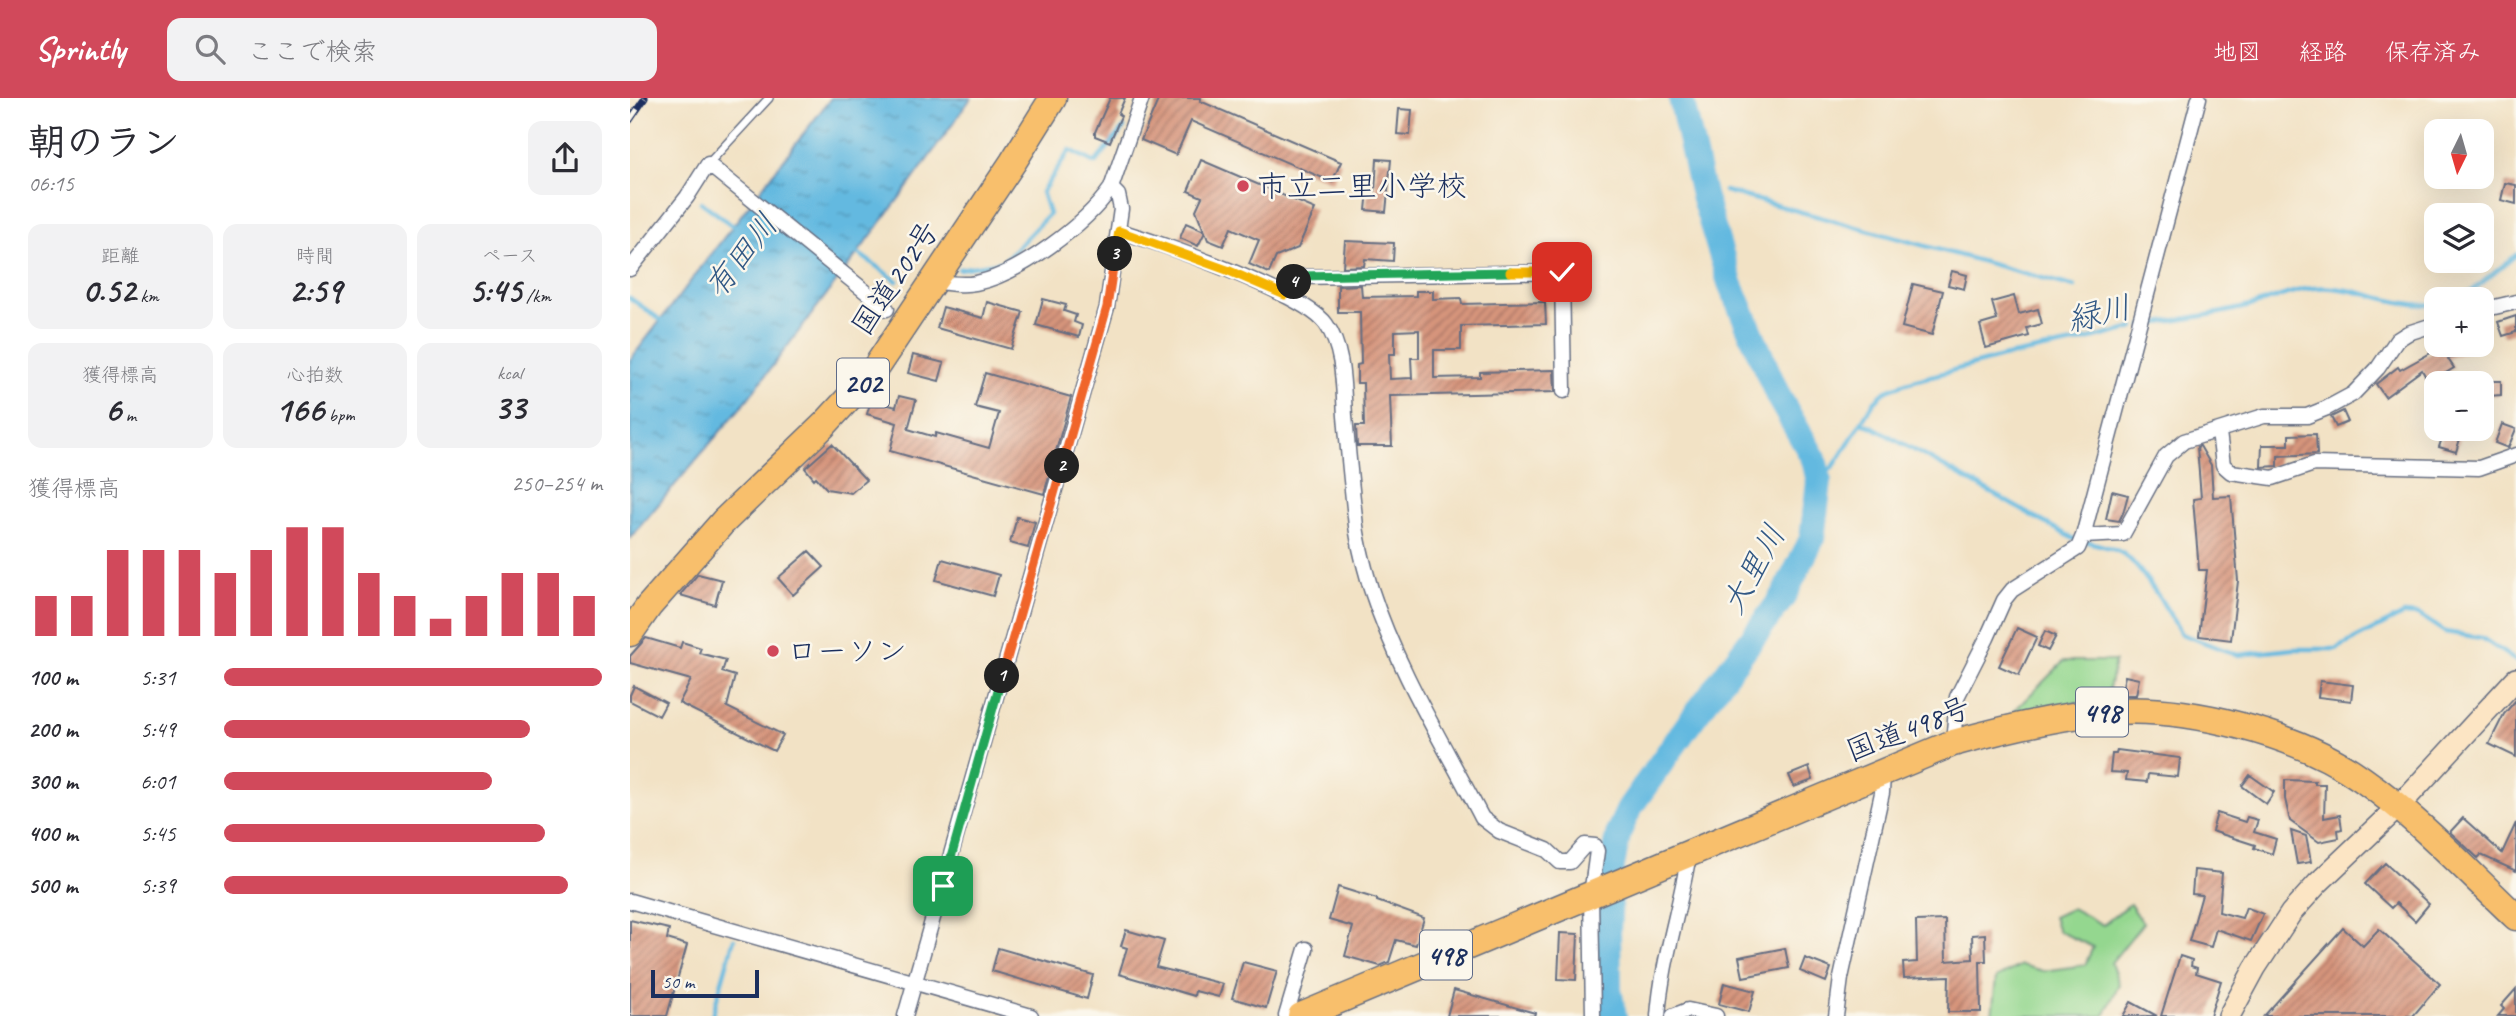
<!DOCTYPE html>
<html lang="ja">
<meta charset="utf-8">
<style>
:root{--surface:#fff;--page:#f2f2f3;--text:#2b2b33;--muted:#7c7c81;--accent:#d1495b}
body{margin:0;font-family:Caveat,"Klee One",sans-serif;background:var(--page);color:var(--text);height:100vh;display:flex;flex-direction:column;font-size:26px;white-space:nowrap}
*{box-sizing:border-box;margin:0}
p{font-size:23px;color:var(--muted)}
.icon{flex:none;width:38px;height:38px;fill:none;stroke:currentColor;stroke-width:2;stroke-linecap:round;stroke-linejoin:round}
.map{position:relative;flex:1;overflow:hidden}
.drawer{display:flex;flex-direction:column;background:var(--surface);width:630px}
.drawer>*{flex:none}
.needle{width:46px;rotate:185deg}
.controls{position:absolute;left:1794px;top:21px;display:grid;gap:14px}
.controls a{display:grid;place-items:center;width:70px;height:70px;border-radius:14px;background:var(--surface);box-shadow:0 7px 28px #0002;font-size:35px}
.scale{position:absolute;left:21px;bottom:18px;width:108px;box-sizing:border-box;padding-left:7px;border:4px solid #1b2f5e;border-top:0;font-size:19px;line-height:24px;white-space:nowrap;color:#1b2f5e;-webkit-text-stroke:5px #fbf7ec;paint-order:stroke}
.pin{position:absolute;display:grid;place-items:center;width:60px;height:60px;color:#fff;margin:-30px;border-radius:14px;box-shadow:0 4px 10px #0006}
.km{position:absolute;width:35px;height:35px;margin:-18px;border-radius:50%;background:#222;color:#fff;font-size:19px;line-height:35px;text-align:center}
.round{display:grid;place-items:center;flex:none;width:74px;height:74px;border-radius:14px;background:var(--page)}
.summary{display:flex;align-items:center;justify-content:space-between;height:119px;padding:0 28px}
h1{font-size:38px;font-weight:700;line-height:52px}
.metrics{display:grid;grid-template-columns:repeat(3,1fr);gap:10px;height:119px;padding:7px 28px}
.metrics div{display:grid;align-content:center;border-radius:14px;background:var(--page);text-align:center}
.metrics b{font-size:35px;font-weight:700}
.metrics small{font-size:19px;font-weight:400}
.metrics p{font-size:19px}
.chart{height:196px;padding:14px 28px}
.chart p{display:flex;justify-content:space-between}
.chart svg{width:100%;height:126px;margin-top:7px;stroke:var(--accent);stroke-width:6}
ul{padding:0 28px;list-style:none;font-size:23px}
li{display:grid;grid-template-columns:112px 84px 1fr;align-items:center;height:52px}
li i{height:18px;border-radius:9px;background:var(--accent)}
header{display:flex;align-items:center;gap:42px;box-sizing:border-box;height:98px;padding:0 35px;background:var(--accent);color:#fff}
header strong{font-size:33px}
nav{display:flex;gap:38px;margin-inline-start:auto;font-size:24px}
.search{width:490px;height:63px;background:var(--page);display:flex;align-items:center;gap:18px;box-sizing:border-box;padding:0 24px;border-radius:14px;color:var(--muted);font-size:26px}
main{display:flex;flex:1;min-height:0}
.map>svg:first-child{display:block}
.green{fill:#94d78f;stroke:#588376;stroke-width:2}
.water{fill:url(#water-ripples);stroke:#3f749f;stroke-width:2}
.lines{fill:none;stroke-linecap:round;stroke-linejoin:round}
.stream{stroke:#63b9e0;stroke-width:4.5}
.river{stroke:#63b9e0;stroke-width:26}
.building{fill:url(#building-hatch);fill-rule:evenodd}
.lane-casing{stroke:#666e82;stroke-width:10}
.street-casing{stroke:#666e82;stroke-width:17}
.secondary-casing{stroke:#666e82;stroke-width:24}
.highway-casing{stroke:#666e82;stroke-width:29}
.lane{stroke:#fff;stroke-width:7}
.street{stroke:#fff;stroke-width:14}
.secondary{stroke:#fce5c4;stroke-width:21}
.highway{stroke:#f8bf6c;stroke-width:26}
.rail-casing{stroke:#1b2f5e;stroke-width:7}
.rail{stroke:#fbf7ec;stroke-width:4.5;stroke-dasharray:13;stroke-linecap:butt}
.split-1-casing{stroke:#fff;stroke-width:14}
.split-2-casing{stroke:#fff;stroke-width:14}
.split-3-casing{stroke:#fff;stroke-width:14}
.split-4-casing{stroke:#fff;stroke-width:14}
.split-5-casing{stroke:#fff;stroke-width:14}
.split-6-casing{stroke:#fff;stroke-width:14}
.split-1{stroke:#22a559;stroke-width:9}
.split-2{stroke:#f0652b;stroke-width:9}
.split-3{stroke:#f0652b;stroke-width:9}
.split-4{stroke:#f5b400;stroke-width:9}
.split-5{stroke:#22a559;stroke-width:9}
.split-6{stroke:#f5b400;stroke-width:9}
.poi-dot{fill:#d1495b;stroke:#fbf7ec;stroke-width:2.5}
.labels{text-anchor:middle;stroke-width:5;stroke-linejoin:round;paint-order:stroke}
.shield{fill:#fbf7ec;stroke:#5e6b89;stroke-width:2}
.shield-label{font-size:28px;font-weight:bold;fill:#1b2f5e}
.poi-label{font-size:30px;fill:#1b2f5e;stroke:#fbf7ec;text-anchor:start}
.street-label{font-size:30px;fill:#1b2f5e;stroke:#fbf7ec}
.water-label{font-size:32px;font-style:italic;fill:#315885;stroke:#fbf7ec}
</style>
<header>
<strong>Sprintly</strong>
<div class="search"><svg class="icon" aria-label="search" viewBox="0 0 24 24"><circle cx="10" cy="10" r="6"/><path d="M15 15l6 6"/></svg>ここで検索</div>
<nav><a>地図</a><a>経路</a><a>保存済み</a></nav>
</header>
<main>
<section class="drawer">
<div class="summary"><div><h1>朝のラン</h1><p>06:15</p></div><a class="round"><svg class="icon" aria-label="share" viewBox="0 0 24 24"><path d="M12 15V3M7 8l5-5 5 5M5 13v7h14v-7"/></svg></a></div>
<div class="metrics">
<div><p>距離</p><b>0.52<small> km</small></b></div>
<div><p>時間</p><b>2:59</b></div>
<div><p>ペース</p><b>5:45<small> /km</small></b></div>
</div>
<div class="metrics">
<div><p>獲得標高</p><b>6<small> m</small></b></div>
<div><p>心拍数</p><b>166<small> bpm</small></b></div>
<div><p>kcal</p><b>33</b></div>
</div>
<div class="chart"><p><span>獲得標高</span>250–254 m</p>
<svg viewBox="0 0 160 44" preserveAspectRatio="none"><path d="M5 44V30M15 44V30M25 44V14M35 44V14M45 44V14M55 44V22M65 44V14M75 44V6M85 44V6M95 44V22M105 44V30M115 44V38M125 44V30M135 44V22M145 44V22M155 44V30"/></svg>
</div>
<ul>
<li><b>100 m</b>5:31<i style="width:100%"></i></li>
<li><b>200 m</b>5:49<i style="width:81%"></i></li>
<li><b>300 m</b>6:01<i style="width:71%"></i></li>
<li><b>400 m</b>5:45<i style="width:85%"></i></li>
<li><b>500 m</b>5:39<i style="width:91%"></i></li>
</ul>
</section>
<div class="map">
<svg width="1886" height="918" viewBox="0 0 1886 918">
<defs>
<pattern id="water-ripples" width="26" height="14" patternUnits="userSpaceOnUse" patternTransform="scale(1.75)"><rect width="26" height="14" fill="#63b9e0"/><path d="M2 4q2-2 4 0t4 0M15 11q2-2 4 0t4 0" fill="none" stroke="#5197b9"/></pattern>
<pattern id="building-hatch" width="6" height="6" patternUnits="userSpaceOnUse" patternTransform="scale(1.75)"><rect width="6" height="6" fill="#d6947b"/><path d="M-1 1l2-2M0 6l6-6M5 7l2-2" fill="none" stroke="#ad7968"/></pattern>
</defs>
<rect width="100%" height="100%" fill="#fbf7ec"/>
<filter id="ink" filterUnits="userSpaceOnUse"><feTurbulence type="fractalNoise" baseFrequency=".0143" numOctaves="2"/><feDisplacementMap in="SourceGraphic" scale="14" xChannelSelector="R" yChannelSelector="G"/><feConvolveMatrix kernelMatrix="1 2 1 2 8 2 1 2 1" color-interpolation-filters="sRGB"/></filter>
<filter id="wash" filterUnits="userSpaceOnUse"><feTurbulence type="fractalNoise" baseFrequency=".00686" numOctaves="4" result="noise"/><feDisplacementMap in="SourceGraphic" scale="28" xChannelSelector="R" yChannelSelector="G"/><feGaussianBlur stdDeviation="1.57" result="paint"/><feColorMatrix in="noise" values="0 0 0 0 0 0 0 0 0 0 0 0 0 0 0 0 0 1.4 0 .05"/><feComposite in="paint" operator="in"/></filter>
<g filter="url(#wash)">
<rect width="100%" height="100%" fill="#f2e2c5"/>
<path class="green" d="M1434 563H1485L1477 600 1383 614Z
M1500 806 1513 825 1481 865 1489 886 1474 918H1362L1366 880 1391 867 1413 873 1455 867 1463 849 1428 833 1423 819 1442 810 1473 827Z"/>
<path class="water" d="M201 0H341L280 86 116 303 0 440V262Z"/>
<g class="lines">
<path class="stream" d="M1095 93 1445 189
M71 104 107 131
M225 153 267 183
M329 171 373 164 419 116 412 94 440 52 465 65 494 30
M0 200 35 225
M1824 201 1842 193 1886 157
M1512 228C1545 222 1579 218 1612 210 1637 205 1659 192 1684 190 1725 186 1765 211 1806 206
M1231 325 1241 328 1444 441C1460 445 1477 447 1492 455 1509 465 1541 517 1551 536L1608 557 1663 551H1706L1774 516 1789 517 1815 534 1852 540 1886 563
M1189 384 1206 365 1244 304 1257 292 1276 285 1372 259 1444 245 1504 230
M82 918 104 841"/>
<path class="river" d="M984 918 979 892 978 832 982 767 989 733 1000 709 1058 627 1153 499 1182 441 1189 384 1184 361 1148 298 1100 185 1073 97 1051 0"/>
</g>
<g id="blocks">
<path class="building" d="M480 0H495L488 16 491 18 480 44 465 38V34Z
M529 0H571L570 3 711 64 702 84 561 23 546 57 511 42Z
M769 11 782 12 780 37 767 36Z
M747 61 761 62 756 114 736 112 738 93H745Z
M571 62 685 111 668 150 646 159 639 175 619 166 629 142 601 130 593 148 578 142 575 134 568 148 550 140 556 125 574 133 566 112 572 99 558 93Z
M1875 85 1886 87V106L1871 102Z
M715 143 764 145 763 163 735 161 734 168 713 169Z
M1322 173 1337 177 1334 191 1318 187Z
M1283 186 1313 193 1302 237 1272 229Z
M731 187 732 199 786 198V193H803V201L831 200 832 206 915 204 916 226 831 228V252H804V280L850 279V274L924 272 925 294 760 298 762 348H727L726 328H734L733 285H727V267L731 266 730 214H708V188ZM789 232V260H781L782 280 760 281 759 256H765V233Z
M1384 198 1389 216 1408 211 1412 226 1397 230 1399 238 1356 250 1350 227 1367 222 1362 204Z
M413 201 436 207 434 213 446 217 444 224 452 227 449 239 406 227Z
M357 204 393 214 381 251 307 230 313 209 353 220Z
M1886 218V234L1873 238 1868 224Z
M1815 247H1851L1818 261 1824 270 1799 285 1792 272 1755 299 1746 286 1768 269 1770 272Z
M283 257 314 265 309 283 278 275Z
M355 275 441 299 414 396 260 353 267 325 237 316 241 302 266 309 269 298 286 302 278 331 305 339 306 335 359 350 369 315 345 309Z
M1858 283H1871V297L1859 298Z
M1713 313 1718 324 1706 329 1701 319Z
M1872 326 1886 331 1878 350 1865 345Z
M1815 331H1833L1826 354 1809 349Z
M1686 336 1687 356 1648 358V368L1631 369 1632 347H1659V337Z
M202 346 236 382 221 395 197 391 186 379 184 381 175 370Z
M1570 348 1581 367 1583 399 1601 398 1608 483 1601 542 1569 538 1577 472H1569L1563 401 1571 400 1567 349Z
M1482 393 1498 397 1493 415 1489 423 1476 421Z
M387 419 405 424 398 450 380 445Z
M179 453 194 469 163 497 148 480Z
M312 461 369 477 363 498 306 482Z
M68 476 92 482 85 507 50 497Z
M1387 530 1407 539 1389 577 1369 568Z
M1415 533 1426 538 1418 553 1408 548Z
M16 540 50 550 52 544 71 550 69 555 96 562 92 574 105 578 97 609 153 637 144 653 49 605 61 582 0 565V558Z
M1495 578 1509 581 1506 597H1491Z
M1690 583 1723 587 1721 603 1688 599Z
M4 588 36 605 29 618 0 603V597Z
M1886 602V659L1859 646 1874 616Z
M1487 652 1550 660 1548 679 1518 676 1517 684 1496 682 1497 675 1480 674 1482 656H1486Z
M1179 669 1183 682 1164 689 1159 677Z
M1620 677 1644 694 1636 706 1612 688Z
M1655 682 1685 683V686H1695L1694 720 1710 717 1712 731 1708 732 1709 740 1689 744 1660 723 1655 701Z
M1587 715 1615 724 1617 719 1628 722 1624 734 1646 741 1642 756 1624 750 1625 747 1582 733Z
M1833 720 1872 755 1886 725V773L1851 757 1848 760 1820 734Z
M1661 733 1676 738 1681 764 1667 766Z
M1755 765 1799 806 1785 823 1766 805 1761 810 1735 786Z
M1564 772 1592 775 1589 814 1612 820 1616 809 1633 816 1621 843 1586 831 1581 849 1559 843 1572 797 1562 796Z
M708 789 747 801V803L794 820 786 847 766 842 759 864 750 868 715 858 723 829 699 822Z
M0 822 39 831 37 841 57 847 37 918H0Z
M1315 822 1316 863 1343 861 1342 837 1355 836 1356 863H1350L1351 914H1318L1319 878 1274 880 1273 865 1287 864 1286 823Z
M1713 830 1733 848 1749 831 1810 886 1783 918H1634Z
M496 832 534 843 526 869 593 886 589 899 565 893 564 898 489 876 497 850 491 848Z
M930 835 948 836 946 882 928 881Z
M368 850 463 877 457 901 362 873Z
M1155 850 1159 870 1113 879 1109 859Z
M1550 858 1562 862 1561 868 1567 870 1566 875 1591 883 1580 918H1531Z
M1175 860 1201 870 1196 884 1170 873Z
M613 864 647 873 636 910 602 900Z
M1094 885 1125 893 1119 914 1089 906Z
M1886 891V918H1868L1874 911 1871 908Z
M824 892 905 915 904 918H817Z
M1501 904 1527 918H1493Z"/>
</g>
</g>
<g filter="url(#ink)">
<use href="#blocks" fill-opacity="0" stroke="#666e82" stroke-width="2"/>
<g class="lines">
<g class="lane-casing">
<path id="lane" d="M78 66 139 0"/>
</g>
<g class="street-casing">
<path id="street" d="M489 133C529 144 675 196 696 226 714 251 713 288 715 318 718 352 721 385 725 419 727 442 734 468 741 491 767 571 813 645 852 720L869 733 917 752 930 764H940L955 747 965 748 967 753 961 797 963 918
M0 171 57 99 78 66 257 211
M303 183C317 185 332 188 346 185 390 176 456 126 481 90
M655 197 667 180 670 179 932 174 934 293
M1852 212 1886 204
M1589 334 1593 367 1601 374 1643 380 1684 366 1849 370 1886 357
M1453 438 1493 436 1536 358 1554 343 1634 318H1677L1697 310 1723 296 1748 270 1767 242 1778 235 1806 226
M1323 645 1327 599 1357 540 1374 502 1382 492 1448 450 1453 438 1569 0
M0 803 401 918
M275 918 477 209 491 111 488 97 481 90 512 0
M656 918 676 851
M1028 918C1032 863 1050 811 1059 756
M1043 918 1058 912 1086 918
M1206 918 1211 880 1252 695 1253 675"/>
</g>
<g class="secondary-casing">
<path id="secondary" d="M1599 918 1625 870 1661 815 1688 785 1769 708 1886 581"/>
</g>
<g class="highway-casing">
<path id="highway" d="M0 535 19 508 93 424 194 327 242 275 383 64 423 0
M671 918 1323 645C1373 631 1422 619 1474 614 1552 606 1668 635 1732 681 1788 720 1836 772 1886 819"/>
</g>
<use href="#lane" class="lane"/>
<use href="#street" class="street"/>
<use href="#secondary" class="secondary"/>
<use href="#highway" class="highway"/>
<g class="rail-casing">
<path id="rail" d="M0 22 15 0"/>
</g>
<use href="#rail" class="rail"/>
</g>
</g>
<g class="lines" filter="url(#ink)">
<g class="split-1-casing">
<path id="split-1" d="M313 788 372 578"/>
</g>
<g class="split-2-casing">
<path id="split-2" d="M372 578 432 368"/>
</g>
<g class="split-3-casing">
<path id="split-3" d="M432 368 477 209 485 156"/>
</g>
<g class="split-4-casing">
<path id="split-4" d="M485 156 489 133 597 172 655 197 664 184"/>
</g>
<g class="split-5-casing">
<path id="split-5" d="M664 184 670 178 880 174"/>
</g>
<g class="split-6-casing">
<path id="split-6" d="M880 174H932"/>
</g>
<use href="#split-1" class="split-1"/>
<use href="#split-2" class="split-2"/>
<use href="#split-3" class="split-3"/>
<use href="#split-4" class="split-4"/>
<use href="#split-5" class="split-5"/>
<use href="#split-6" class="split-6"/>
</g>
<g class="poi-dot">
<circle cx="613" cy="88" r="7"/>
<circle cx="143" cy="553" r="7"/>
</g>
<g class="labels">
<g class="shield">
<rect x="207" y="260.5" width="52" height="49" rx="5"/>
<rect x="1446" y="589.5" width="52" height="49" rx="5"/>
<rect x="790" y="832.5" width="52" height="49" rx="5"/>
</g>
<g class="shield-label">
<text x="233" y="295">202</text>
<text x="1472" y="624">498</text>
<text x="816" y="867">498</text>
</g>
<g class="poi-label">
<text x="627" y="98">市立二里小学校</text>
<text x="157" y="563">ローソン</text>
</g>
<g class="street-label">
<text transform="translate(265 180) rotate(-56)" y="10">国道202号</text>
<text transform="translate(1278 631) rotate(-21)" y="10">国道498号</text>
</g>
<g class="water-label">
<text transform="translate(111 157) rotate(-52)" y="11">有田川</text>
<text transform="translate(1469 215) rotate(-13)" y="11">緑川</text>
<text transform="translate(1123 471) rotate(-61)" y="11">大里川</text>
</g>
</g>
</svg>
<div class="controls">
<a><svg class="needle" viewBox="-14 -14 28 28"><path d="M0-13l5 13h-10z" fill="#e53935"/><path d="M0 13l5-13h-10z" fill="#7c7c81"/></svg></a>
<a><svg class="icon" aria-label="layers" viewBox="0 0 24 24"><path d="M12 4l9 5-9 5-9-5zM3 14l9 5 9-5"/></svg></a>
<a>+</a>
<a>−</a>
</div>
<div class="scale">50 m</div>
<div class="pin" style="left:313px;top:788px;background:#1e9e55"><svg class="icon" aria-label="arrive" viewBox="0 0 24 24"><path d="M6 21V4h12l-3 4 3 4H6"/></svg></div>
<div class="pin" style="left:932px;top:174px;background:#d93025"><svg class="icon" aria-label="check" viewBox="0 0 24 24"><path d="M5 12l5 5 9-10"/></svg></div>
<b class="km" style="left:372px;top:578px">1</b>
<b class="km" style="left:432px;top:368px">2</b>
<b class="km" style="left:485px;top:156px">3</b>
<b class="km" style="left:664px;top:184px">4</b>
</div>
</main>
